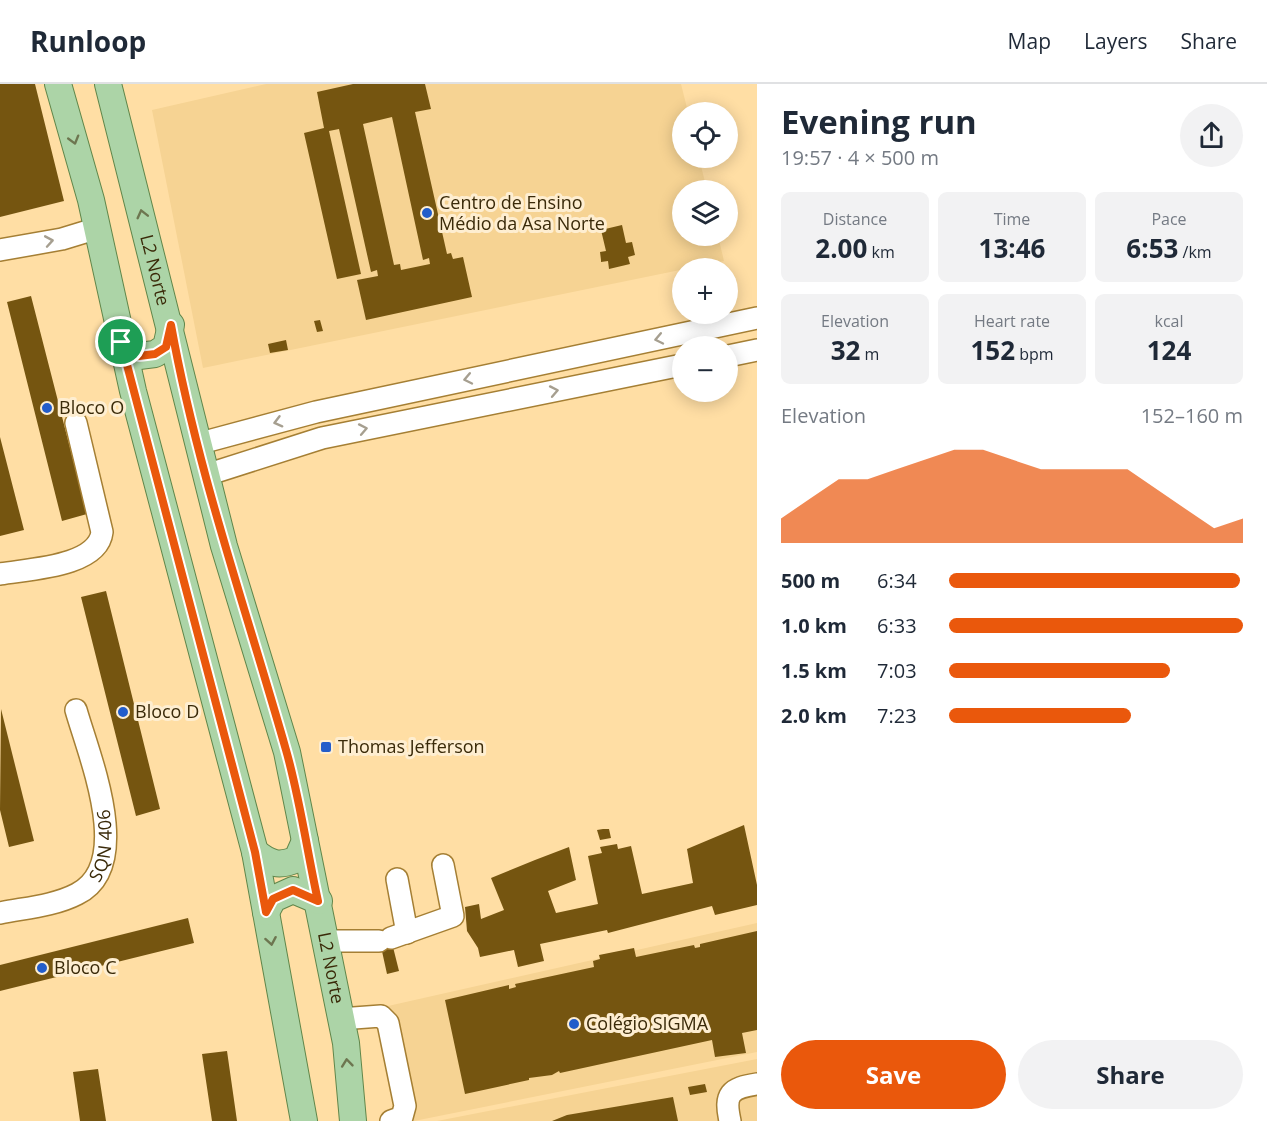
<!DOCTYPE html>
<meta charset="utf-8">
<style>
:root{--surface:#fff;--page:#f2f2f3;--text:#1f2937;--muted:#747a83;--line:#e0e1e3;--accent:#ea580c}
body{margin:0;font-family:"Open Sans",sans-serif;background:var(--page);color:var(--text);height:100vh;display:flex;flex-direction:column;font-size:22px;white-space:nowrap}
*{box-sizing:border-box;margin:0}
p{font-size:20px;color:var(--muted)}
.icon{flex:none;width:33px;height:33px;fill:none;stroke:currentColor;stroke-width:2;stroke-linecap:round;stroke-linejoin:round}
.map{position:relative;flex:1;overflow:hidden}
.details{display:flex;flex-direction:column;background:var(--surface);width:510px}
.details>*{flex:none}
.fabs{position:absolute;left:672px;top:18px;display:grid;gap:12px}
.fabs a{display:grid;place-items:center;width:66px;height:66px;border-radius:50%;background:var(--surface);box-shadow:0 3px 15px #0003;font-size:30px}
.pin{position:absolute;display:grid;place-items:center;width:51px;height:51px;color:#fff;margin:-26px;border:3px solid #fff;border-radius:50%;box-shadow:0 2px 6px #0007}
.round{display:grid;place-items:center;flex:none;width:63px;height:63px;border-radius:32px;background:var(--page)}
.headline{display:flex;align-items:center;justify-content:space-between;height:102px;padding:0 24px}
h1{font-size:33px;font-weight:700;line-height:45px}
.metrics{display:grid;grid-template-columns:repeat(3,1fr);gap:9px;height:102px;padding:6px 24px}
.metrics div{display:grid;align-content:center;border-radius:9px;background:var(--page);text-align:center}
.metrics b{font-size:26px;font-weight:700}
.metrics small{font-size:16px;font-weight:400}
.metrics p{font-size:16px}
.chart{height:168px;padding:12px 24px}
.chart p{display:flex;justify-content:space-between}
.chart svg{width:100%;height:108px;margin-top:6px;fill:var(--accent);opacity:.7}
.button{display:flex;gap:12px;margin-top:auto;padding:12px 24px}
.button a{flex:1;height:69px;border-radius:36px;background:var(--accent);color:#fff;font-size:24px;font-weight:700;line-height:69px;text-align:center}
.button a+a{background:var(--page);color:var(--text)}
ul{padding:0 24px;list-style:none;font-size:20px}
li{display:grid;grid-template-columns:96px 72px 1fr;align-items:center;height:45px}
li i{height:15px;border-radius:8px;background:var(--accent)}
header{display:flex;align-items:center;gap:36px;box-sizing:border-box;height:84px;padding:0 30px;background:var(--surface);border-bottom:2px solid var(--line)}
header strong{font-size:28px}
nav{display:flex;gap:33px;margin-inline-start:auto;font-size:21px}
main{display:flex;flex:1;min-height:0}
.map>svg:first-child{display:block}
.built{fill:#f6d393}
.building{fill:#755510;fill-rule:evenodd}
.lines{fill:none;stroke-linecap:round;stroke-linejoin:round}
.minor-casing{stroke:#a57f34;stroke-width:24}
.major-casing{stroke:#60864a;stroke-width:28}
.minor{stroke:#fff;stroke-width:21}
.major{stroke:#acd4a7;stroke-width:26}
.oneway{stroke:#6d7650}
.oneway2{stroke:#a69f90}
.route-casing{stroke:#fff;stroke-width:12}
.route{stroke:#ea580c;stroke-width:8}
.poi-dot{fill:#235dca;stroke:#feeed1;stroke-width:2}
.labels{text-anchor:middle;stroke-width:6;stroke-linejoin:round;paint-order:stroke}
.poi-label{font-size:18px;fill:#3a2a09;stroke:#feeed1;text-anchor:start}
.street-label{font-size:18px;fill:#3a2a09;stroke:#feeed1}
</style>
<header>
<strong>Runloop</strong>
<nav><a>Map</a><a>Layers</a><a>Share</a></nav>
</header>
<main>
<div class="map">
<svg width="757" height="1037" viewBox="0 0 757 1037">
<rect width="100%" height="100%" fill="#ffdea4"/>
<path class="built" d="M266 0H681L688 28H682V74H699L707 106H682V152H718L724 177 203 284 152 26Z
M757 839V968L414 1037 388 922Z
M757 975V1037H437Z"/>
<path class="building" d="M0 0H35L64 117 0 133Z
M353 0H425L431 25 415 28 447 170 451 169 453 175 463 173 472 213 366 236 357 196 378 192 377 186 371 188 339 45 329 47 361 190 337 195 304 49 324 44 317 8ZM392 33 423 176 429 174 430 180 401 186 400 180 394 181 363 40Z
M622 141 626 159 632 158 635 171 628 173 630 180 609 185 608 177 601 178V176L600 168 606 167 601 146Z
M31 212 87 430 62 437 7 218Z
M320 236 323 247 317 248 314 237Z
M286 256 288 266 270 269 268 260Z
M0 353 24 446 0 452Z
M106 507 160 725 136 732 81 513Z
M1 625 34 757 9 763 0 726Z
M744 741 757 801V821L715 831 712 822 608 849 607 846 540 860 544 877 518 883 514 866 480 873 478 864 467 847 465 823 479 820 481 835 504 826 491 794 535 776 569 763 576 796 548 807 556 829 598 820 588 772 602 769 600 763 617 760 618 765 631 762 642 810 693 799 687 765Z
M603 745H609L611 754 600 756 597 746Z
M188 834 194 859 0 907V881Z
M389 847 399 887 387 890 378 849Z
M757 847V946L742 949 746 969 715 973 712 956 560 989 559 987 552 991 529 994V996L465 1010 445 916 509 901V905L516 903 515 900 594 883 593 877 600 875 599 871 634 864 636 873 694 861 695 864 700 863V860Z
M227 967 237 1037H212L202 970Z
M98 985 106 1037H80L73 988Z
M705 1000 707 1008 690 1011 688 1003Z
M673 1013 678 1037H552L567 1031Z"/>
<g class="lines">
<g class="minor-casing">
<g id="minor">
<path d="M0 166 62 155 98 144"/>
<path d="M728 272 757 266"/>
<path d="M197 360 316 328 757 234"/>
<path d="M206 391 322 354 682 281"/>
<path d="M0 490C28 485 98 483 102 448L76 339"/>
<path d="M397 795 407 849"/>
<path id="s1" d="M0 829C24 824 54 822 77 810 135 781 89 672 76 626"/>
<path d="M391 854 453 832 443 781"/>
<path d="M326 857H379"/>
<path d="M340 935 381 932 388 939 405 1022 402 1033 391 1037"/>
<path d="M730 1037C724 1010 730 1004 757 1000"/>
</g>
</g>
<g class="major-casing">
<g id="major">
<path d="M58 0 91 116 133 307 255 768 304 1037"/>
<path id="s2" d="M108 0 224 462 287 668 346 959 353 1037"/>
<path d="M121 258 139 272 155 270 166 263 171 241"/>
<path d="M255 768C270 780 279 783 297 775L305 757"/>
<path d="M266 828 273 815 293 806 319 817"/>
</g>
</g>
<use href="#minor" class="minor"/>
<use href="#major" class="major"/>
</g>
<defs><path id="oneway-chevron" d="M-2-3.5L2.5 0L-2 3.5" fill="none" stroke-width="1.6" stroke-linecap="round" stroke-linejoin="round" transform="scale(1.5)"/></defs>
<g class="oneway">
<use href="#oneway-chevron" transform="translate(74 56) rotate(74)"/>
<use href="#oneway-chevron" transform="translate(142 130) rotate(-104)"/>
<use href="#oneway-chevron" transform="translate(271 857) rotate(80)"/>
<use href="#oneway-chevron" transform="translate(347 979) rotate(-96)"/>
</g>
<g class="oneway2">
<use href="#oneway-chevron" transform="translate(49 157) rotate(-10)"/>
<use href="#oneway-chevron" transform="translate(659 255) rotate(168)"/>
<use href="#oneway-chevron" transform="translate(468 295) rotate(168)"/>
<use href="#oneway-chevron" transform="translate(554 307) rotate(-11)"/>
<use href="#oneway-chevron" transform="translate(278 338) rotate(165)"/>
<use href="#oneway-chevron" transform="translate(363 345) rotate(-11)"/>
</g>
<g class="lines">
<g class="route-casing">
<path id="route" d="M171 241C197 386 246 525 286 666 300 715 307 767 318 817L293 806 273 815 266 828 255 768 121 258 139 272 155 270 166 263Z"/>
</g>
<use href="#route" class="route"/>
</g>
<g class="poi-dot">
<circle cx="427" cy="129" r="6"/>
<circle cx="47" cy="324" r="6"/>
<circle cx="123" cy="628" r="6"/>
<rect x="320" y="657" width="12" height="12" rx="3"/>
<circle cx="42" cy="884" r="6"/>
<circle cx="574" cy="940" r="6"/>
</g>
<g class="labels">
<g class="poi-label">
<text x="439" y="125">Centro de Ensino<tspan x="439" dy="21">Médio da Asa Norte</tspan></text>
<text x="59" y="330">Bloco O</text>
<text x="135" y="634">Bloco D</text>
<text x="338" y="669">Thomas Jefferson</text>
<text x="54" y="890">Bloco C</text>
<text x="586" y="946">Colégio SIGMA</text>
</g>
<g class="street-label">
<text dy="6" stroke="none"><textPath href="#s2" startOffset="192">L2 Norte</textPath></text>
<text dy="6" stroke="none"><textPath href="#s1" startOffset="138">SQN 406</textPath></text>
<text dy="6" stroke="none"><textPath href="#s2" startOffset="912">L2 Norte</textPath></text>
</g>
</g>
</svg>
<div class="fabs">
<a><svg class="icon" aria-label="locate" viewBox="0 0 24 24"><circle cx="12" cy="12" r="6"/><path d="M12 2v4M12 18v4M2 12h4M18 12h4"/></svg></a>
<a><svg class="icon" aria-label="layers" viewBox="0 0 24 24"><path d="M12 4l9 5-9 5-9-5zM3 14l9 5 9-5"/></svg></a>
<a>+</a>
<a>−</a>
</div>
<div class="pin" style="left:121px;top:258px;background:#1e9e55"><svg class="icon" aria-label="arrive" viewBox="0 0 24 24"><path d="M6 21V4h12l-3 4 3 4H6"/></svg></div>
</div>
<section class="details">
<div class="headline"><div><h1>Evening run</h1><p>19:57 · 4 × 500 m</p></div><a class="round"><svg class="icon" aria-label="share" viewBox="0 0 24 24"><path d="M12 15V3M7 8l5-5 5 5M5 13v7h14v-7"/></svg></a></div>
<div class="metrics">
<div><p>Distance</p><b>2.00<small> km</small></b></div>
<div><p>Time</p><b>13:46</b></div>
<div><p>Pace</p><b>6:53<small> /km</small></b></div>
</div>
<div class="metrics">
<div><p>Elevation</p><b>32<small> m</small></b></div>
<div><p>Heart rate</p><b>152<small> bpm</small></b></div>
<div><p>kcal</p><b>124</b></div>
</div>
<div class="chart"><p><span>Elevation</span>152–160 m</p>
<svg viewBox="0 0 160 44" preserveAspectRatio="none"><path d="M0 44V34L10 26L20 18L30 18L40 14L50 10L60 6L70 6L80 10L90 14L100 14L110 14L120 14L130 22L140 30L150 38L160 34V44z"/></svg>
</div>
<ul>
<li><b>500 m</b>6:34<i style="width:99%"></i></li>
<li><b>1.0 km</b>6:33<i style="width:100%"></i></li>
<li><b>1.5 km</b>7:03<i style="width:75%"></i></li>
<li><b>2.0 km</b>7:23<i style="width:62%"></i></li>
</ul>
<div class="button"><a>Save</a><a>Share</a></div>
</section>
</main>
